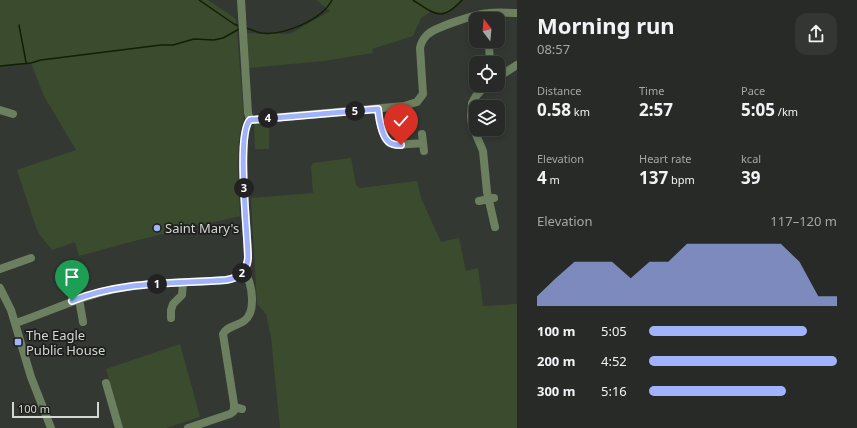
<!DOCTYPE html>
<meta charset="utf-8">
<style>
:root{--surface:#272a26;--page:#333632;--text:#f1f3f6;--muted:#a4a7a7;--line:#434643;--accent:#a1b3fd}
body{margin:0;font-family:"Noto Sans",sans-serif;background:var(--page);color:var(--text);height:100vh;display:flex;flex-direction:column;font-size:15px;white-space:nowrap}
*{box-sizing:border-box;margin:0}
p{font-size:13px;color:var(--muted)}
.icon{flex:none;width:22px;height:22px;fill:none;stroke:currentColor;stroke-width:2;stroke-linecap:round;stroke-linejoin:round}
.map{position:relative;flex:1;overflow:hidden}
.details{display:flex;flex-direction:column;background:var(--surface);width:340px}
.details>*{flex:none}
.needle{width:26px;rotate:344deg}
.buttons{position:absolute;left:469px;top:12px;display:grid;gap:8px}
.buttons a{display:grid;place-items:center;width:36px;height:36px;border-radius:8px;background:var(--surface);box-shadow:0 2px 6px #0003,0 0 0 1px var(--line);font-size:20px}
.scale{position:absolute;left:12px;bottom:10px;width:87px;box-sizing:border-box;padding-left:4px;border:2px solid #d4d6d3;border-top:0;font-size:11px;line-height:14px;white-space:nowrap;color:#d4d6d3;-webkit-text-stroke:3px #1d1f1c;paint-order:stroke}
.pin{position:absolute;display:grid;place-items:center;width:34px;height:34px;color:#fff;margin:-41px -17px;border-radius:50% 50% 50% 0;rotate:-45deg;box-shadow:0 0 4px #0007}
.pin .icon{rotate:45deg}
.km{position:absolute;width:20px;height:20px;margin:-10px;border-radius:50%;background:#222;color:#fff;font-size:11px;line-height:20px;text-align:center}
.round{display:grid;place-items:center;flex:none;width:42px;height:42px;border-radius:12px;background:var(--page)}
.overview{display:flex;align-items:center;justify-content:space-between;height:68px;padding:0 20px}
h1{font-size:22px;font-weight:700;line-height:30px}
.figures{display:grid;grid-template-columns:repeat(3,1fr);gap:6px;height:68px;padding:4px 20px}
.figures div{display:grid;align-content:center}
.figures b{font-size:17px;font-weight:700}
.figures small{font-size:11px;font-weight:400}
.figures p{font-size:11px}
.chart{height:112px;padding:8px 20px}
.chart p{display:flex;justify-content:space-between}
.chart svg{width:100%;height:72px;margin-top:4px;fill:var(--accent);opacity:.7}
ul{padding:0 20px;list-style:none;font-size:13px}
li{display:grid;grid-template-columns:64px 48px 1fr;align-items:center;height:30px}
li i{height:10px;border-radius:5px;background:var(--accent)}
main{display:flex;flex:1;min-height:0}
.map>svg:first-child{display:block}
.green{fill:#3a4c2d}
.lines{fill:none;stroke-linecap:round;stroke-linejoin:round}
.stream{stroke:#102103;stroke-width:1.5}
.minor{stroke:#6c7f5f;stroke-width:8}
.route-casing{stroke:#fff;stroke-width:8}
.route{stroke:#a1b3fd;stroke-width:5}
.poi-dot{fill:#a1b3fd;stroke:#1d1f1c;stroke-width:1.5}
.labels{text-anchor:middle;stroke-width:3.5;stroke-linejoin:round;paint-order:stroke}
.poi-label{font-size:13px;fill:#d4d6d3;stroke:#1d1f1c;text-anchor:start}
</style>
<main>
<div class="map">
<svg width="517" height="428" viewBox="0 0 517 428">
<rect width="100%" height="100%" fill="#343832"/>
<path class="green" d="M0 0H208L236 19 244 120C234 139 239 194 240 216L138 240 79 256 75 242 52 250 40 235 36 227 17 170 76 150 44 96 31 63 12 64 0 66Z
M316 0H462C452 12 449 16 432 11L421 18 413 36 372 49 373 53 324 61 249 68 247 33 290 34 330 11Z
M269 122V149H255L254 123Z
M351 158 356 185 360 188 417 181 421 198 441 242 459 238 466 271 478 268 483 306 517 304V428H280L271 337 266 314 257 304 251 198 313 193 311 167 313 163Z
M180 344 200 417 166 428H123L106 369Z"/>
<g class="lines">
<path class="stream" d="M199 0 234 24 239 26
M413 0C436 15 442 22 462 0
M19 25 26 62
M246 28C251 29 256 32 261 33 283 36 322 20 332 0
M0 66 31 63 41 60 161 45H173L194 39 214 40 223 38 241 28"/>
<path class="minor" d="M241 0 248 113 250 120
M481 44 489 45 494 41
M489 45 490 63
M498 77 517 65
M486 85 476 96 472 103 471 116 472 125 483 151 487 192 495 227
M378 109C379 120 382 134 389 143L396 145 423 143
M0 110 13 114
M250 120 404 106 417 102 423 94 420 48C421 43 423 39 427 35 435 27 476 14 489 13 498 12 508 13 517 13
M422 134 424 151
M479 201 494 198
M0 269 31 258
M0 288 11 310 31 377 51 428
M79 299 83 322
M171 318V310L173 304 182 295 183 283
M16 323C51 311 83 295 120 288 154 281 191 283 226 280 239 278 247 271 248 258 248 234 236 134 250 120
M106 383 119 428
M234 407 242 409
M188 428 230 414 234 411V404L223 334C227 326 237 326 244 321 257 312 252 282 244 271"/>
</g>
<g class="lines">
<g class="route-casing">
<path id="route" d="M72 301C120 281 175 284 226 280 239 278 247 271 248 258 248 234 236 134 250 120L378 109C379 118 382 137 389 142 392 145 397 145 401 145"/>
</g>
<use href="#route" class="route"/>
</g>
<g class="poi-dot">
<circle cx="157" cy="228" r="4"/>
<rect x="14" y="338" width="8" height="8" rx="2"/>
</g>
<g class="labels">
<g class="poi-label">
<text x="165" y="233">Saint Mary's</text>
<text x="26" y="340">The Eagle<tspan x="26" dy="15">Public House</tspan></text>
</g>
</g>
</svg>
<div class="buttons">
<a><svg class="needle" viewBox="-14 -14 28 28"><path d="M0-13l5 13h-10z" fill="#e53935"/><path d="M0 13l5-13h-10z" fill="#a4a7a7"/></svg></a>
<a><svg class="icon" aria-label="locate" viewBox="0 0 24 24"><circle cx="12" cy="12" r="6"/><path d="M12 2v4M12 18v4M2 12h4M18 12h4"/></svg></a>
<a><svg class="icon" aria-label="layers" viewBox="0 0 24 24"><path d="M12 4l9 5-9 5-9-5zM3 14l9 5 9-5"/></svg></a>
</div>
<div class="scale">100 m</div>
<div class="pin" style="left:72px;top:301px;background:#1e9e55"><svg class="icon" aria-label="arrive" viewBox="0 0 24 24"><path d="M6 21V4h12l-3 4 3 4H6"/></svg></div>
<div class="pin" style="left:401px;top:145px;background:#d93025"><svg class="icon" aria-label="check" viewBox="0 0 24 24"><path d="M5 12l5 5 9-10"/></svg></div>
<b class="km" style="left:157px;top:284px">1</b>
<b class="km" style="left:242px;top:273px">2</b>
<b class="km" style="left:244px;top:188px">3</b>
<b class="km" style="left:268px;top:118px">4</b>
<b class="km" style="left:355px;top:111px">5</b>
</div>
<section class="details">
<div class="overview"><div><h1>Morning run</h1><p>08:57</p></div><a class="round"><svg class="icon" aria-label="share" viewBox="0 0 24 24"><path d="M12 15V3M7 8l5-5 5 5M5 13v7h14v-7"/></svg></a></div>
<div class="figures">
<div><p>Distance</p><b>0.58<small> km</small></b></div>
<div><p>Time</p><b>2:57</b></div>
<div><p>Pace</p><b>5:05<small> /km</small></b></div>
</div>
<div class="figures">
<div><p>Elevation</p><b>4<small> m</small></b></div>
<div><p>Heart rate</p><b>137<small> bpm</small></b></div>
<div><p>kcal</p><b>39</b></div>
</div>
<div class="chart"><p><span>Elevation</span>117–120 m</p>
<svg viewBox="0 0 160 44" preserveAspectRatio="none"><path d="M0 44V38L10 27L20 17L30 17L40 17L50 27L60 17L70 17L80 6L90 6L100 6L110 6L120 6L130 6L140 17L150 38L160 38V44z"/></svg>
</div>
<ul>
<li><b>100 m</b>5:05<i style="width:84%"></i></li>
<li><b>200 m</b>4:52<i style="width:100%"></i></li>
<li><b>300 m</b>5:16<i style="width:73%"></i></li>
</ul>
</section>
</main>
